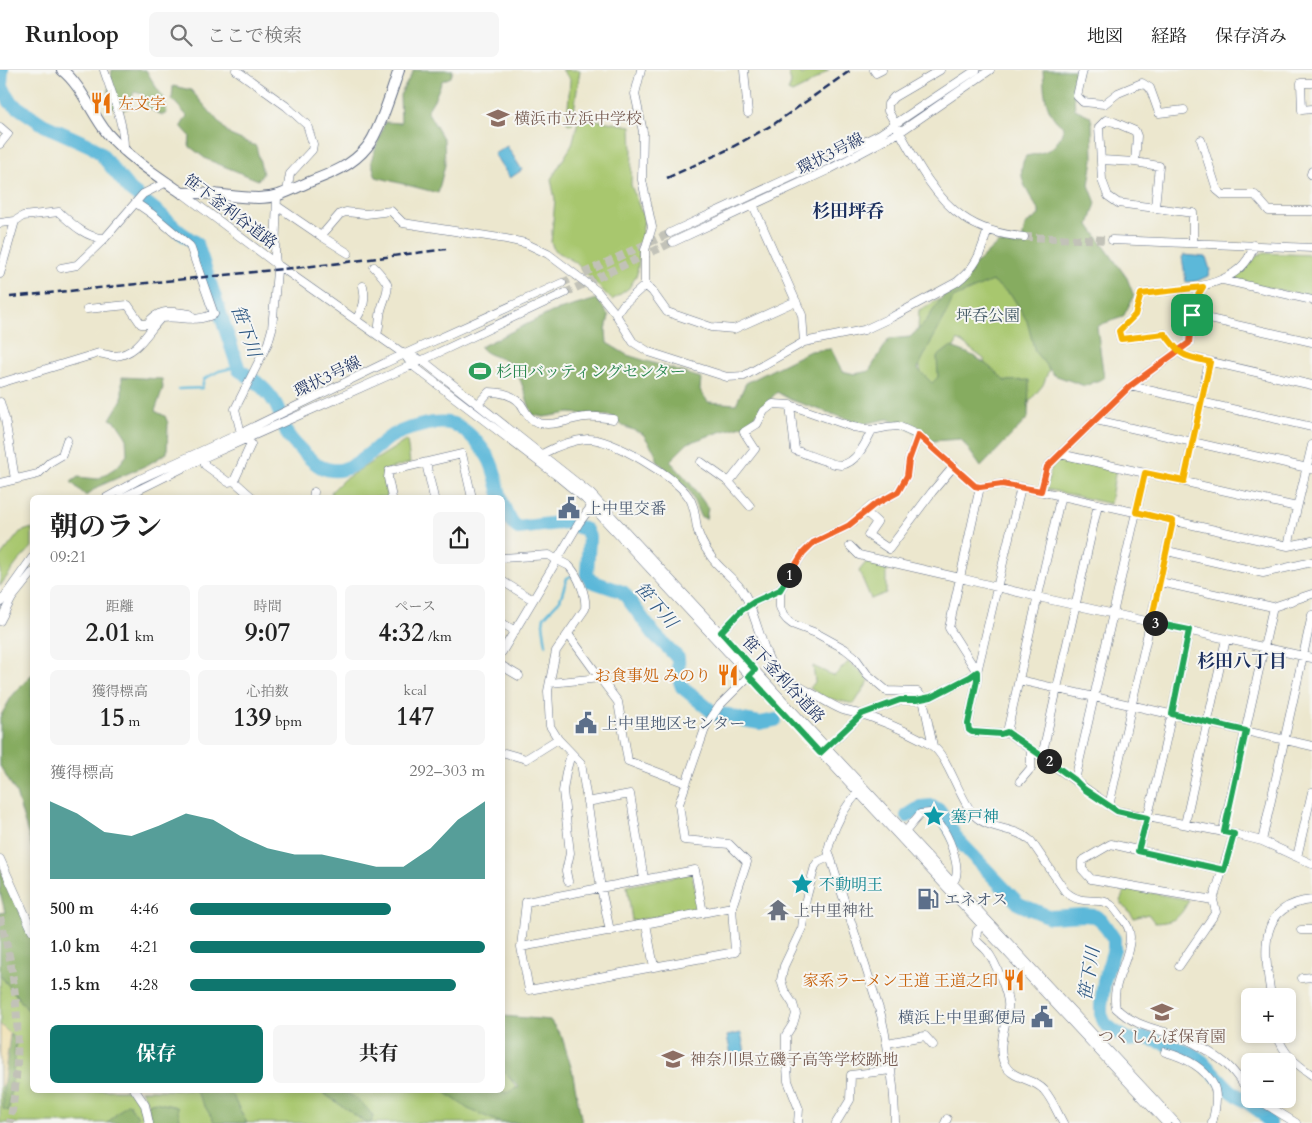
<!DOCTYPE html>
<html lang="ja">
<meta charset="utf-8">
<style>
:root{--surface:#fff;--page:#f6f6f6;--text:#222;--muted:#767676;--line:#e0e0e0;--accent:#0f766e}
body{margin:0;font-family:Cardo,"Noto Serif JP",serif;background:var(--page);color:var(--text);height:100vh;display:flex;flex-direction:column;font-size:19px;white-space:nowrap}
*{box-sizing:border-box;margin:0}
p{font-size:16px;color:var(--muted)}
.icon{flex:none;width:28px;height:28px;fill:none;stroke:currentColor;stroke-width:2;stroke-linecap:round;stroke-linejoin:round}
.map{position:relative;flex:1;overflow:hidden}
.sheet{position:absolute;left:30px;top:425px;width:475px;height:598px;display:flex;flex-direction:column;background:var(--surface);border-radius:8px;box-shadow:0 2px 8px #0003}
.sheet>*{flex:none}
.fabs{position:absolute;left:1241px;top:918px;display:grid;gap:10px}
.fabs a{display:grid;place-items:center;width:55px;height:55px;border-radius:8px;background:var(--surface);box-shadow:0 2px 8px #0003;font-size:25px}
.pin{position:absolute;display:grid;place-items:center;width:42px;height:42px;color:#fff;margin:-21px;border-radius:10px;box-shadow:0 2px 8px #0006}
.km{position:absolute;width:25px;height:25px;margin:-12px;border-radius:50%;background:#222;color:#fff;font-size:14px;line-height:25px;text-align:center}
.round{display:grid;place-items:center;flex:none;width:52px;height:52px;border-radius:8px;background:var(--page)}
.overview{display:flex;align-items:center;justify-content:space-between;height:85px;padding:0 20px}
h1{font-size:28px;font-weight:700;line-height:38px}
.metrics{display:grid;grid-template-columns:repeat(3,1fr);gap:8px;height:85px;padding:5px 20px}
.metrics div{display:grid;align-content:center;border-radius:8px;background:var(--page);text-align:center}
.metrics b{font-size:25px;font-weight:700}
.metrics small{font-size:14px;font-weight:400}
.metrics p{font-size:14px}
.chart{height:140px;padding:10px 20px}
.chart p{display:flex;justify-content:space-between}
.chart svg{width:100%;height:90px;margin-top:5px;fill:var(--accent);opacity:.7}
.button{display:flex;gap:10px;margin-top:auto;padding:10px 20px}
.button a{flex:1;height:58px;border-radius:8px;background:var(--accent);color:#fff;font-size:20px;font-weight:700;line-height:58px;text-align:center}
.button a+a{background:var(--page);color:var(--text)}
ul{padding:0 20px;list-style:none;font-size:16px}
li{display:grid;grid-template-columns:80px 60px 1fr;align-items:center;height:38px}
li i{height:12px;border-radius:6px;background:var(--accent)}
header{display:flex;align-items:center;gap:30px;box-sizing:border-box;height:70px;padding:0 25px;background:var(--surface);border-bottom:1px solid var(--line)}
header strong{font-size:24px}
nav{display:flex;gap:28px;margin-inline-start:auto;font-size:18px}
.search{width:350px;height:45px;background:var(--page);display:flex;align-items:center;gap:12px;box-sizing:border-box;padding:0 18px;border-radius:8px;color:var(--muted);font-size:19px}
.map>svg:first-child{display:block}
.green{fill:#a8c76e;stroke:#627b66}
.forest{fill:#86ac61;stroke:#506e60}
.sand{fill:#eeda9e;stroke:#84847e}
.water{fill:#5bb8d9;stroke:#3b749c}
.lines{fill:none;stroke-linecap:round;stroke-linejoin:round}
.stream{stroke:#5bb8d9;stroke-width:2.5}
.river{stroke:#5bb8d9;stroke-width:14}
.minor-tunnel{stroke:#c2c2b8;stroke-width:8;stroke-dasharray:8 4;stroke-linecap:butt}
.minor-casing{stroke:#646f85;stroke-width:9}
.major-casing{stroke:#646f85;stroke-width:12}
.minor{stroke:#fff;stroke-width:8}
.major{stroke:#fff;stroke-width:10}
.rail{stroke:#1b2f5e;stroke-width:2.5;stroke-dasharray:8 4;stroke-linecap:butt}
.split-1-casing{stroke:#fff;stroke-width:10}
.split-2-casing{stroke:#fff;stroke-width:10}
.split-3-casing{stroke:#fff;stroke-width:10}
.split-4-casing{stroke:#fff;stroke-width:10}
.split-1{stroke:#f0652b;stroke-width:6}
.split-2{stroke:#22a559;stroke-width:6}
.split-3{stroke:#22a559;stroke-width:6}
.split-4{stroke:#f5b400;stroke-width:6}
.labels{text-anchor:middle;stroke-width:4;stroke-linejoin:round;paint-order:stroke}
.food-label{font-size:16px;fill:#c56008;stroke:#f6f6f2;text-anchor:end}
.education-label{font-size:16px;fill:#785e54;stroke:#f6f6f2;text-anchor:start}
.street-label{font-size:16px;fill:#1b2f5e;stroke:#f6f6f2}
.park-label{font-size:16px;fill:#3e5562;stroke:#f6f6f2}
.leisure-label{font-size:16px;fill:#27864d;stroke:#f6f6f2;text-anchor:start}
.service-label{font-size:16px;fill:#4e5e75;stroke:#f6f6f2;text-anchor:start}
.culture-label{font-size:16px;fill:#0d838f;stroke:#f6f6f2;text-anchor:start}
.worship-label{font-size:16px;fill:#5b616d;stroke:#f6f6f2;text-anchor:start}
.neighbourhood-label{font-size:18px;font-weight:bold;fill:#1b2f5e;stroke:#f6f6f2}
.water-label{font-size:18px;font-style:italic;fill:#2e5883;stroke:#f6f6f2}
</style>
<header>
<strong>Runloop</strong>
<div class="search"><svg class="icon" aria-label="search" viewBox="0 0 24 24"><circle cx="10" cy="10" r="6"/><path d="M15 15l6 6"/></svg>ここで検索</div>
<nav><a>地図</a><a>経路</a><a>保存済み</a></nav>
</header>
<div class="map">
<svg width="1312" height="1053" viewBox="0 0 1312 1053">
<rect width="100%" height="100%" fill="#f6f6f2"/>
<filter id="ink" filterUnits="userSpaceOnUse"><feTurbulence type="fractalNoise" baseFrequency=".02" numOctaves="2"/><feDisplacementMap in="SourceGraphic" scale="10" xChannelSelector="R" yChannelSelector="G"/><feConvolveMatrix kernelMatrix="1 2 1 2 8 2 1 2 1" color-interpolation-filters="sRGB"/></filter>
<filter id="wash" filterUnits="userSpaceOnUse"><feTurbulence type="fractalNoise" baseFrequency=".0096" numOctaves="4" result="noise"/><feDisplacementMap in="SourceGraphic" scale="20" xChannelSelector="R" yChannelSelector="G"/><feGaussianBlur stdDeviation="1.12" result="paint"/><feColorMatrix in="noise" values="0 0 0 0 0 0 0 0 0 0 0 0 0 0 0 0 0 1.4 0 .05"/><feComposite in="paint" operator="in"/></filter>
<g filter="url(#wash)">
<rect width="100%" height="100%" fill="#ece7ce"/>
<path class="green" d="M562 0H580L572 55 567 53 570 9Z
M788 0H800L802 6 810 0H829L808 15 792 23 788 21 791 13Z
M579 47 631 56 632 82 631 115 644 149 637 204 629 218 612 230 575 192 554 180 551 172 555 130 551 109 572 75Z
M1262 183 1312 185V227L1233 210 1232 206 1247 197 1257 186Z
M988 193 1015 218 1050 297 1043 315 1030 331 1022 354 990 328 984 289 958 270 952 281 949 311 923 316 917 280 919 240 958 220Z
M407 370 410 393 385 400 383 403 388 427H332L331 422 343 410Z
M1064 387 1116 399 1110 434 1046 419 1051 398Z
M32 458V477L17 493 0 516V487L20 462Z
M867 491 893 496 886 503V523L871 529 859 501Z
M848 592 858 599 869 611 854 634 823 627 810 618 815 612 813 596 834 606Z
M692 803 699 839 632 851 627 816Z
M1126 818 1189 830C1180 847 1176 852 1155 853L1148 844 1134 848 1120 831Z
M0 905 32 945V1020H130C138 1031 143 1040 144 1053H131L138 1047 128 1033 107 1053H0Z
M503 1000 524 1026 533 1053H155L145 1027 141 1020H502Z"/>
<path class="forest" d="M112 0H146L156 17 164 28 167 43 163 45C148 40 148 37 142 24L134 22 129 38 120 41 111 37 108 24Z
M414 0H453L451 7 442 11 435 28 427 41 444 70 445 95 438 123 376 107 371 91 385 52 401 53 400 25Z
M1043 0H1081L1073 16 1075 39 1090 46 1092 52 1093 89 1089 115 1096 133 1089 155 1127 208 1134 226 1123 247 1102 254 1097 257 1104 308 1085 316 1054 305 1035 282 1027 251 1012 226 992 211 953 228C944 253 928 274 918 299L932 313 938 307 937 287 950 277C973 283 988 294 1005 311L1029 310 1028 348 981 397 961 369 932 371 888 349 862 354 791 330 777 322 746 355 720 362 688 373 670 391 690 413 708 438 706 449 700 446 690 422 658 392 655 382 643 364 623 356 611 346 569 343 544 347 533 345C525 329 523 307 510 294 502 286 487 287 480 277L552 242 597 229 609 246 606 260 607 273 627 285 701 308 700 320 708 332 736 334 746 313 810 281 831 279 842 301 855 304 869 301 889 269 910 267 924 254 945 223 998 173 1021 176 1025 155 1039 145V141C1029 124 1014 105 1026 86 1048 82 1057 80 1064 57 1044 45 1044 20 1043 0Z
M173 16 191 20 230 65 256 76 263 104 258 110 206 89 189 76 190 66 181 56 187 46 172 29Z
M122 307 162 309 163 318 155 341 165 346 168 353 167 383 147 395 97 417 86 426 71 412 78 407 98 409 118 396 127 385 126 367 116 352 110 349 122 329Z
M32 604V778L16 723 0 696V647L12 626Z
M0 798 32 867V945L0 905V843L5 842 0 822Z
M503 946 550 950 562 967 572 1000 582 1053H501L468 1039 442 1020H498L506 1023 519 1017 503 1001Z
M10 964 16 971 9 1041 3 1039V1017Z
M195 1020H227L233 1027 247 1053H215Z
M319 1020C347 1020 356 1024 373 1046L371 1053H366Z
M155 1032 177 1037 181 1053H150L148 1034Z
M128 1033 138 1047 131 1053H107Z"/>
<path class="sand" d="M0 954 10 964 3 1017 0 1015Z"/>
<path class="water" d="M507 76 522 100 510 108 494 84Z
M1184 185 1206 187 1210 200 1208 206 1197 211 1186 212 1182 187Z
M741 963 747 992 733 994 727 966Z"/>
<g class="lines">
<path class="stream" d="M179 319 202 318 204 309 219 301 232 298 237 295
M582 501H586
M546 575 543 554 544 547 560 530 567 508 571 506"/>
<path class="river" d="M2 0 1 14 10 32 44 55 91 76 100 83 130 120 159 143 180 162 197 174 239 300C252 308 267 319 275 333 281 343 283 355 288 365 292 372 313 393 321 397 348 410 370 381 390 367 404 359 437 349 453 354 467 359 480 375 488 387 495 398 497 415 501 428
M502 432C506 443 509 451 518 458L566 452 586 460 589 467 587 505 591 511 623 522 654 564 678 588 679 609 682 617 715 644 729 645 743 650 760 653 775 650
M907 746 921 737 932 736 940 741 957 769 1019 834 1050 847 1083 845 1095 846 1101 850 1114 869V879L1104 911 1101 936V944L1105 954 1114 961 1130 970 1145 968 1164 973 1192 984 1203 992 1230 1020 1261 1042 1270 1053"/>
</g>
</g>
<g filter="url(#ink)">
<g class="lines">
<path class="minor-tunnel" d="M1024 167 1112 170
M562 213 670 163
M565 223 673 172
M0 847C19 916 23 982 10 1053"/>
<g class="minor-casing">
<path id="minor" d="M104 0C112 24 125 56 124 81
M236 0 286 36 307 55 313 74 312 80 290 104 287 122
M641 0 635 24 643 62 642 110 652 157 645 180V215L652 221 667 242 711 257 734 259 796 231
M744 0 748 43
M874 0 876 3 882 0
M940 0 894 27 888 34V41C908 75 929 124 963 147 981 160 1003 165 1024 167
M1083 0 1077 26 1083 32 1104 34 1118 23 1142 13 1150 18 1159 43 1184 40
M1312 13H1301L1302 40 1312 39
M0 57 8 64 0 74
M1201 70 1217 120 1223 125H1255L1269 141H1312
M1102 90 1135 92 1159 96 1155 137
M1135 92 1137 66 1135 61 1114 52 1106 50 1099 57 1102 110 1108 126 1118 133 1193 143V173
M1312 101 1311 104 1312 105
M182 123 275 193 404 284 412 295 556 405 585 429 1166 1053
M277 136 321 166 348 183
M0 153 15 151 23 146 59 142C71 153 87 169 105 168L143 124 167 112
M670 163 828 90 880 64 976 0
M321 166 340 144 346 142 366 144 391 141 403 153 506 169 525 173 548 184 597 221 615 243 633 272 649 282 727 307 744 306 804 272 802 245 753 135
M1112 170 1312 178
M673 172 828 100 900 62 990 0
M1254 175C1242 220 1179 219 1141 224L1135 245 1119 261 1121 269 1165 264 1178 281 1185 286 1312 315
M374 197C394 218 388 216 381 240 379 249 380 256 377 264
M61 198 77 195 105 168
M0 204 15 151
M1223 210 1312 230
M87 239 128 235 141 254H147C159 237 172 242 190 244L193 249
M616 245 623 235 645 215
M1192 245 1312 272
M356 249C364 238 366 229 363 216
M804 272 864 260 892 247 957 212C978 195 980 184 988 159
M404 284 422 290 591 424 1176 1053
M0 313 99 283C104 284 111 286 115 286 138 284 147 262 161 248 183 245 191 254 214 244L190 176 152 144 136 133
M1130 316 1312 357
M0 332 5 349 15 409
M478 334 489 322C501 322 513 324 521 334 526 342 529 350 539 353 554 357 571 348 586 347 594 346 604 348 613 349
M1096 350 1312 399
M872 360C866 372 857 393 841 395 834 396 804 383 795 380L790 335 853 357 872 360 887 357 898 356 918 365 975 416 980 417 1002 414 1021 417 1288 476 1312 471
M542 384C555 377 572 370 588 369 613 369 674 406 688 426 695 435 695 447 697 458 699 467 705 478 710 485 719 500 737 509 745 525 757 547 765 595 783 611 787 615 795 615 800 617 815 624 828 634 843 640 853 643 863 644 873 648 892 655 913 664 931 675 948 685 959 729 974 745 990 761 1014 756 1031 771L1065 821C1083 838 1099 825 1111 835 1115 838 1118 843 1121 847 1126 852 1130 860 1130 867 1130 891 1110 914 1116 938 1138 960 1166 959 1192 972 1203 978 1215 985 1225 993 1235 1001 1241 1013 1250 1022
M1060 384 1297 437
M203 388 205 395 228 412 234 411
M701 392 729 412 750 436
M426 393 434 428
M1184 411 1209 292
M729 412 755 379 744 362 757 354 764 341 773 334 790 335
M0 413 38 404 50 392 62 385 67 370
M980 417 960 508 1038 527 1312 588
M1041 421 1047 397 1130 316 1189 273 1195 230 1203 217
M106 428 140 409 241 363 385 293 562 213
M122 428 203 388 412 295 565 223
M253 428 234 411 251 374 241 363 235 339 268 273 272 259 277 201 275 185 277 126
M313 428 314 422
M392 428 388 408 389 401 462 384 472 428
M866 442 877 452 868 465 889 479 932 422 954 396
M850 476 859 485 960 508 949 558 977 602V610L968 654 969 660 972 662 1001 664 1007 662 1117 741 1234 764 1262 771 1312 794
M1288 476 1312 375
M1167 481 1263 503 1312 492
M502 488 549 485 557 490 579 453 593 434
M502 511 533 530
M1160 512 1273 537 1312 524
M780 520V537L783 545 787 550 792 554 816 563 845 579 854 586 867 604 887 621 918 622 923 629 933 676
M0 533 32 488
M0 551 12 528 32 503
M502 553 515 561
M721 562 742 540 754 532 780 520 803 483 813 473 848 456 873 435 898 422 907 406 909 390 918 365
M568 564 600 608
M502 582 557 490C561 492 566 494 569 496 578 505 587 526 585 539L556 581 548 621 550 656 558 669 581 693 601 818 610 861
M502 596 519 606
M1019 610 1312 676
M550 613 600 608 618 632 628 691 686 713
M1007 662 1061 425
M824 680 862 644 901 630H916L931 627 970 607 977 602 1021 417
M505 683 526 689 558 669
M1042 686 1098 434
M1075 710 1145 403
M1020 711 1031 698V679
M860 721C844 736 833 759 828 780L881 945C889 981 895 1016 895 1053
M587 732 630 724 644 809
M1109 736 1173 451
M1185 754 1226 569
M906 761 920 744 930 743C934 748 939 753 943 759 950 770 963 802 953 812
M1223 761 1273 537
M1262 771 1312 545
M1138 781C1159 709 1174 634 1189 560
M1297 787 1312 722
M0 789 32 860
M568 811 566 801 570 783 563 721 566 702 571 684
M1213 830 1091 809 1082 799V791L1111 774 1224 800
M732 837 747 792 729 774 684 770 679 734 706 656 720 635 751 604
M984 852 977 861 976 870C979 874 984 877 987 881 995 891 1010 926 1008 938 1006 956 996 979 1005 995 1013 1010 1034 1008 1044 1020 1052 1029 1057 1042 1063 1053
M646 854 654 897
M1301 860H1312
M521 877C591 864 662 851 732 837L735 882 529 920 521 877 526 832 695 800 703 843
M1179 896 1216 842 1213 830 1234 764
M1302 908 1312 907
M1271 926C1265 885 1255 835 1312 830
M1277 964C1283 984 1295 993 1312 1005
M887 973 925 966 933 975
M1165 982C1183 987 1204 997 1213 1014 1219 1025 1215 1042 1212 1053
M135 1020 145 1035 149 1053
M1257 1029 1296 1053
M798 1053 799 1039 788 1011 786 982V965L793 954 796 944 793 934 784 920 781 910 784 896 802 858 806 829 815 796 818 792 829 787
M836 1053 850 1030 851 1005 891 1000
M945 1053 947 1049"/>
</g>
<g class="major-casing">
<path id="major" d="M62 0C82 16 91 43 107 63 128 87 156 105 182 123 207 121 233 128 258 128 278 128 291 120 309 112 330 104 352 96 367 77 379 63 392 20 399 0"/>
</g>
<use href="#minor" class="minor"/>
<use href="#major" class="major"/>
<path class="rail" d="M667 108 727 80 774 54 851 0
M10 227 332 194 446 179"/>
</g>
</g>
<g class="lines" filter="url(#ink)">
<g class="split-1-casing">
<path id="split-1" d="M789 505 803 483 813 473 848 456 874 435 898 422 907 406 909 390 918 365 975 416 980 417 1002 414 1041 421 1047 397 1130 316 1189 273 1192 245"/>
</g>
<g class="split-2-casing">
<path id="split-2" d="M789 505 780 520 754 532 742 540 721 562 755 600 749 606 820 683 862 644 900 630H916L931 627 970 607 977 602V610L968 654 969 660 972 662 1001 664 1007 662 1049 691"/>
</g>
<g class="split-3-casing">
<path id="split-3" d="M1049 691 1075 710 1084 719 1117 741 1147 748 1138 781 1224 800 1234 764 1224 762 1246 661 1172 644 1189 560 1155 553"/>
</g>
<g class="split-4-casing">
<path id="split-4" d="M1155 553 1151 552 1173 451 1136 442 1145 403 1184 411 1210 292C1182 286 1182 287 1165 264L1121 269 1119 261 1135 245 1141 224 1203 217 1195 230 1192 245"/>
</g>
<use href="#split-1" class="split-1"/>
<use href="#split-2" class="split-2"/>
<use href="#split-3" class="split-3"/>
<use href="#split-4" class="split-4"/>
</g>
<defs>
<g id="restaurant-bare" transform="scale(1.725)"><path d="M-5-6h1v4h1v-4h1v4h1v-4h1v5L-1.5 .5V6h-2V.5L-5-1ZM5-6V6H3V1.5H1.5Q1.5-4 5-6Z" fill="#e8710a" stroke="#f6f6f2" stroke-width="2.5" paint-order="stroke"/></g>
<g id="school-bare" transform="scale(1.725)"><path d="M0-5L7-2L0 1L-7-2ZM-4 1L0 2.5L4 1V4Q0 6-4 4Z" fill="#8d6e63" stroke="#f6f6f2" stroke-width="2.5" paint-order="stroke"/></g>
<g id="stadium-bare" transform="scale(1.725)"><path d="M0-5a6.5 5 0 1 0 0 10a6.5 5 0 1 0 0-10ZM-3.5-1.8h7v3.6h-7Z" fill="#2e9e5b" stroke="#f6f6f2" stroke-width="2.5" paint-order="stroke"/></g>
<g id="civic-bare" transform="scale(1.725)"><path d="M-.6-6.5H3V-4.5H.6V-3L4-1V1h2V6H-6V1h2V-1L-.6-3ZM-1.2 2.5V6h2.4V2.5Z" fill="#5c6f8a" stroke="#f6f6f2" stroke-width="2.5" paint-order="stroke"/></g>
<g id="sight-bare" transform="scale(1.725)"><path d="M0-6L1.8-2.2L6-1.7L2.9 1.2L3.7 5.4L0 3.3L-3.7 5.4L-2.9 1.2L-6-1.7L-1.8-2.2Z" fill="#0f9aa8" stroke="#f6f6f2" stroke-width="2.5" paint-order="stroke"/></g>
<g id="fuel-bare" transform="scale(1.725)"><path d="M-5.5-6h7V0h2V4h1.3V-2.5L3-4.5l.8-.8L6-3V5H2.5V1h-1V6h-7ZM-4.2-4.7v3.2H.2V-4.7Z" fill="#5c6f8a" stroke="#f6f6f2" stroke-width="2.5" paint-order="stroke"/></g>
<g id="temple-bare" transform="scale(1.725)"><path d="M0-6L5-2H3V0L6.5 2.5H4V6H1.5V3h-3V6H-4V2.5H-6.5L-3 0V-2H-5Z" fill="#6b7280" stroke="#f6f6f2" stroke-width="2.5" paint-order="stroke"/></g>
</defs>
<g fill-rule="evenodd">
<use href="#restaurant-bare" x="101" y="33"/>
<use href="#school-bare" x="498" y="48"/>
<use href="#stadium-bare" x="480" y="301"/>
<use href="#civic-bare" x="569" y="438"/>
<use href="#restaurant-bare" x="728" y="605"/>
<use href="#civic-bare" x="586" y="653"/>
<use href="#sight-bare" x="934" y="746"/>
<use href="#sight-bare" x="802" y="814"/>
<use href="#fuel-bare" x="928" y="829"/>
<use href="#temple-bare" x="778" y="840"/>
<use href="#restaurant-bare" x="1014" y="910"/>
<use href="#school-bare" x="1162" y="942"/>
<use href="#civic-bare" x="1042" y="947"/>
<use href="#school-bare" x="673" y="989"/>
</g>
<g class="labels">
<g class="food-label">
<text x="118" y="39" text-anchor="start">左文字</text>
<text x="711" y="611">お食事処 みのり</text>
<text x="998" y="916">家系ラーメン王道 王道之印</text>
</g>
<g class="education-label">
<text x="514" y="54">横浜市立浜中学校</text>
<text x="1162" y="972" text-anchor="middle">つくしんぼ保育園</text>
<text x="690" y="995">神奈川県立磯子高等学校跡地</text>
</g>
<g class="street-label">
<text transform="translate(830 83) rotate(-27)" y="6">環状3号線</text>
<text transform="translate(231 141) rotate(37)" y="6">笹下釜利谷道路</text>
<text transform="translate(327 306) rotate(-26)" y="6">環状3号線</text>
<text transform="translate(784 609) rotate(47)" y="6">笹下釜利谷道路</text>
</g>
<g class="park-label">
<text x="988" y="251">坪呑公園</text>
</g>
<g class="leisure-label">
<text x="496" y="307">杉田バッティングセンター</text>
</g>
<g class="service-label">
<text x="586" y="444">上中里交番</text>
<text x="602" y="659">上中里地区センター</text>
<text x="944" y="835">エネオス</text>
<text x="1026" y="953" text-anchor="end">横浜上中里郵便局</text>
</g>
<g class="culture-label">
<text x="951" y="752">塞戸神</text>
<text x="819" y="820">不動明王</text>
</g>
<g class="worship-label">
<text x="794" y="846">上中里神社</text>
</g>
<g class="neighbourhood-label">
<text x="848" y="147">杉田坪呑</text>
<text x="1242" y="597">杉田八丁目</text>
</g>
<g class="water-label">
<text transform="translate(246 261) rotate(70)" y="6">笹下川</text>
<text transform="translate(656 535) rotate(49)" y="6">笹下川</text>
<text transform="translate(1089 904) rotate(-81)" y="6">笹下川</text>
</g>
</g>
</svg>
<div class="fabs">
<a>+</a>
<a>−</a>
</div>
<div class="pin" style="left:1192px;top:245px;background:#1e9e55"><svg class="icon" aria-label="arrive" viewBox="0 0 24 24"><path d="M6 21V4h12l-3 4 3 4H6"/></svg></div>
<b class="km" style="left:789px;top:505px">1</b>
<b class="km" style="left:1049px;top:691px">2</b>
<b class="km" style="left:1155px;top:553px">3</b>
<section class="sheet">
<div class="overview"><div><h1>朝のラン</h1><p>09:21</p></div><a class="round"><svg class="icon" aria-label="share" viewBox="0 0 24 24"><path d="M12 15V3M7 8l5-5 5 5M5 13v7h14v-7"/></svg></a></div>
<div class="metrics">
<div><p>距離</p><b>2.01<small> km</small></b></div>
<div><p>時間</p><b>9:07</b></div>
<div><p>ペース</p><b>4:32<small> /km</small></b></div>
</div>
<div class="metrics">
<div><p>獲得標高</p><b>15<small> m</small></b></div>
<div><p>心拍数</p><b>139<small> bpm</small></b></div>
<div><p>kcal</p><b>147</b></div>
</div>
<div class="chart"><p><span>獲得標高</span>292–303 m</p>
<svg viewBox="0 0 160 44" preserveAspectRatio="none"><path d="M0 44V6L10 12L20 21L30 23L40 18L50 12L60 15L70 23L80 29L90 32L100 32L110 35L120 38L130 38L140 29L150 15L160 6V44z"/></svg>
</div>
<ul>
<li><b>500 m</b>4:46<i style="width:68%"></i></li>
<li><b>1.0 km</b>4:21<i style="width:100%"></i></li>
<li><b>1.5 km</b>4:28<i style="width:90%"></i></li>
</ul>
<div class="button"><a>保存</a><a>共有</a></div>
</section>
</div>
